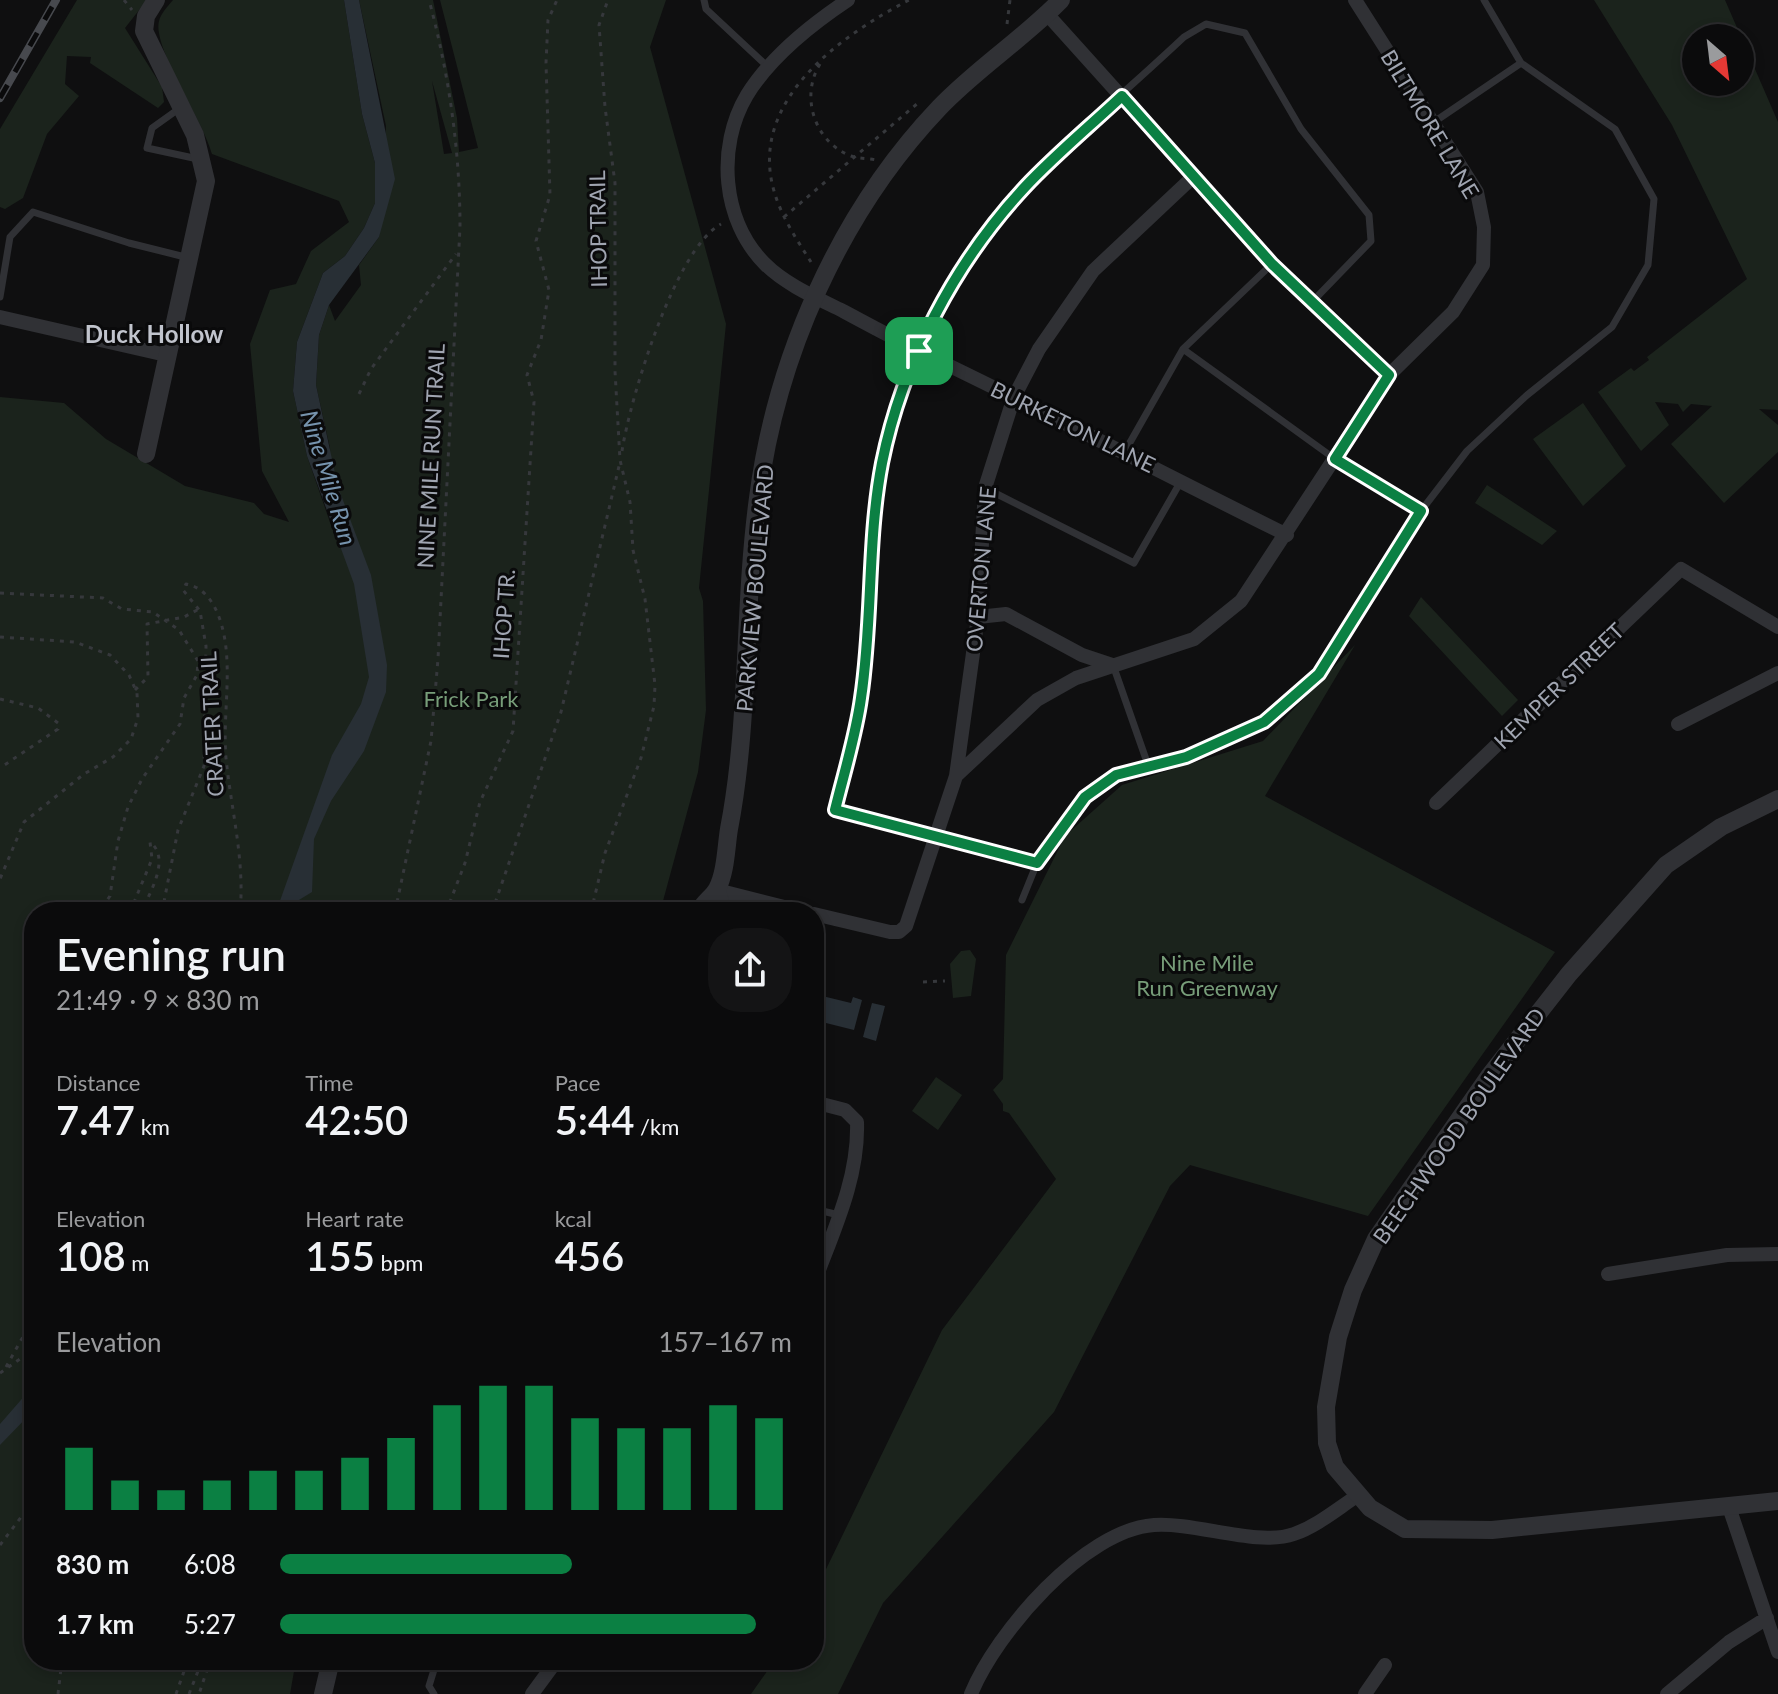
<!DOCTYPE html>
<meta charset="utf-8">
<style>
:root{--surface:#0b0b0c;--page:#141415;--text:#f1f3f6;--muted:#9a9b9d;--line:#2b2b2d;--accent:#0b8043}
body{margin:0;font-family:Lato,sans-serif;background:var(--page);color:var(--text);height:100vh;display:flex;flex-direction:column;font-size:30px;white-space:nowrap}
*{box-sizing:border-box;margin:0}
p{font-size:26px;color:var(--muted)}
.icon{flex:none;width:44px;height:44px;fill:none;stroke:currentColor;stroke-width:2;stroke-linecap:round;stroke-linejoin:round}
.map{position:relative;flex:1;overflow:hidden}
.panel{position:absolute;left:24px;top:902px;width:800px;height:768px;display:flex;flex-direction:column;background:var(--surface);border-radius:32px;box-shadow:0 4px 12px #0003,0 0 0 2px var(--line)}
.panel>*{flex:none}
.needle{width:52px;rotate:152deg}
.tools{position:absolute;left:1682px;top:24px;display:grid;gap:16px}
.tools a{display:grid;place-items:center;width:72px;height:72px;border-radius:50%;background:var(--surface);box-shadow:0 4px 12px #0003,0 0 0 2px var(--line);font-size:40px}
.pin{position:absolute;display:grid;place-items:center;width:68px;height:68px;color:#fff;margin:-34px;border-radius:16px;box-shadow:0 4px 12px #0006}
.round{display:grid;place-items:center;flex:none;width:84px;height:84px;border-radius:32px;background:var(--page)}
.headline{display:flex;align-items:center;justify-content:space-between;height:136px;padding:0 32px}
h1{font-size:44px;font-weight:600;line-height:60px}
.stats{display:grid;grid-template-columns:repeat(3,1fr);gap:12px;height:136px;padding:8px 32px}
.stats div{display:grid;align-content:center}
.stats b{font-size:40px;font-weight:600}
.stats small{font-size:22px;font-weight:400}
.stats p{font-size:22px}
.chart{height:224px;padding:16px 32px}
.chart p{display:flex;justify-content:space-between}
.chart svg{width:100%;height:144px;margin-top:8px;stroke:var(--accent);stroke-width:6}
ul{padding:0 32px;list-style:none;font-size:26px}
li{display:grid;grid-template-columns:128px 96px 1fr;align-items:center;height:60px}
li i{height:20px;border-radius:10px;background:var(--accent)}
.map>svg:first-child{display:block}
.green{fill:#1b231c;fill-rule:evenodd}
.water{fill:#282f35}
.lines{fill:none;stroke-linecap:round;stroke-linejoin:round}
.path{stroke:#36383c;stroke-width:3;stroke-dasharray:4 6;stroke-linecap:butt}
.service{stroke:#303135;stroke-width:7}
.minor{stroke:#303135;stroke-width:14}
.tertiary{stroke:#303135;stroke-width:18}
.rail-casing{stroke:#47494e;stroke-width:8}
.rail{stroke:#0a0a0b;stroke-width:5;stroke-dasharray:15;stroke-linecap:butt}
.route-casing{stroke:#fff;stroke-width:16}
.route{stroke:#0b8043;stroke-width:10}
.labels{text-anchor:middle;stroke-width:6;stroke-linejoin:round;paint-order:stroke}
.street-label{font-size:22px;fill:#a0a5b1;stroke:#0a0a0b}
.park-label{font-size:22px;fill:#779d79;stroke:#0a0a0b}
.neighbourhood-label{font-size:24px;font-weight:bold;fill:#c1c4cd;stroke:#0a0a0b}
.water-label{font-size:24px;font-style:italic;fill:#7693ad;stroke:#0a0a0b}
</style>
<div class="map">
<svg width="1778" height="1694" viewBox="0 0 1778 1694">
<rect width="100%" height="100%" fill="#0f0f10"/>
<path class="green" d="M77 0H147L125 28 162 87 164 102 158 108 90 63 91 57 67 56 65 84 79 96 47 134 23 198 5 209 0 207V129Z
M173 0H344L362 114 375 163V203L364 228 345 256 323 273 297 342 293 391 307 456 332 528 330 448 316 385 319 335 329 305 335 321 361 285 359 265 379 237 386 126 359 0H433L457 118 459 152 478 148 440 0H666L650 47 726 324 699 588 703 601 706 710 698 772 660 912H34V1660H296L290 1694H0V397L64 403 106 439 185 486 254 503 264 514 289 522 262 471 250 344 270 290 296 284 311 251 349 222 339 201 212 154C204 122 152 47 159 21 161 13 168 6 173 0ZM432 81 452 153 444 154Z
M1594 0H1725L1778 122V410L1759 409 1778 425V452L1724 503 1671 444 1712 406 1691 404 1683 412 1678 404 1655 402 1669 425 1641 451 1598 392 1631 368 1634 371 1649 360 1647 357 1747 279 1672 125ZM1696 38H1740V82H1696Z
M1583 403 1626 466 1583 506 1533 439Z
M1487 485 1557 531 1542 545 1475 503Z
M1421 597 1518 700 1502 716 1409 616Z
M1355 645 1265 796 1555 952 1368 1216 1190 1165 1170 1186 1054 1412 883 1603 838 1694H751L775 1660H814V1594L942 1330 1056 1179 1009 1113 1003 1111V1104L993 1090 1003 1079 1006 955 1065 836 1122 785 1263 741Z
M970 950 976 959 971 996 953 998 950 964 961 951Z
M936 1077 962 1095 938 1130 912 1111Z"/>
<path class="water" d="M344 0H359L395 179 379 237 329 305 319 335 316 385 338 487 371 575 387 665 386 692 364 751 331 801 314 839 312 892 294 903 291 912H276L332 755 361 704 369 677 354 584 307 456 293 391 297 342 323 273 345 256 364 228 375 203V163L362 114Z
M814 994 851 1003 853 997 862 1000 854 1030 814 1020Z
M872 1003 885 1006 876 1041 863 1037Z
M34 1385V1410L0 1445V1424Z"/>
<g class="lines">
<path class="path" d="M124 0 132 10
M1007 24 1010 0
M820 64C800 96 814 142 851 156 859 159 867 158 876 160
M784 217 918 103
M811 262C797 240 781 216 774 191 748 101 840 36 909 0
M359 394 371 369 456 254
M622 451C630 399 675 249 721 224
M0 593 103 598 122 609 153 612 179 630 198 661 197 675 184 698 180 724 142 779 128 807 118 841 110 896 99 912
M0 637 75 642 110 655 129 675 137 693 138 718 131 739 113 757 84 774 24 822 0 879
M135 690 148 677 147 624 184 617 199 609
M0 699 38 708 58 723V729L0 768
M130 912 152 859 150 842C171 858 150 893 141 912
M162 912 178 830 204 766 206 646 200 611 183 590 186 584C203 587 213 601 219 617 235 660 222 713 226 758 231 809 245 861 240 912
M395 912 431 741 438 659 460 227C460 151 449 74 429 0
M446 912 465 863 480 802 513 731 534 402 527 375 541 340 549 290 536 241 550 195 546 63 548 20 557 0
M492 912 561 712 620 462
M591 912 605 853 641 758 654 706 655 685 645 599 633 550 630 502 620 460 615 371V183L605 107 599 25 608 0
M923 982 945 981
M6 1367 24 1335 34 1304
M0 1373 34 1349
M0 1545 34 1500
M58 1694 62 1660
M176 1694 188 1660
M189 1694 202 1661 207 1660 209 1664 199 1694"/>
<path class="service" d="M704 0 706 9 768 67
M180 108 152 128 147 148 198 159
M1434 122 1521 63
M0 297 10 237 33 212 129 243 189 258
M1124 453 1183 349 1272 264
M985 488 1134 563 1181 481
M1421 511 1467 451 1526 396 1612 327 1648 265 1654 199 1615 129 1521 63 1484 0
M1113 665 1148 765
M1037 863 835 810C844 773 856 735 861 698 873 620 866 540 882 463 899 384 936 296 986 232 1043 160 1117 100 1184 37L1206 24 1245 33 1301 129 1369 215 1371 241 1311 303
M1022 900 1037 863 1085 797 1116 775 1186 757 1264 722 1319 674 1421 511 1335 459 1183 349
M814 1209 839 1215
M434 1694 429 1686 437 1660"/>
<path class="minor" d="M848 0C812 24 770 58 747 95 716 147 722 221 765 264 786 285 817 298 843 311 880 331 918 351 956 369 1067 423 1176 480 1287 535
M1047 14 1272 264 1389 375
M0 317 166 355
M978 617 1006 614 1082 655 1112 665
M1678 724 1778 673
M956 776 1037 700 1076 678 1194 639 1241 601 1389 375 1453 312 1483 265 1484 227 1477 192 1355 0
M1436 803 1681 569 1778 627
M717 890 804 912
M814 914 890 932H899L906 926 956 776 978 617 985 488 1014 397 1039 349 1093 271 1194 176
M814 1102 845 1110 857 1122C859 1178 833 1232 814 1283
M1608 1274 1727 1255 1778 1254
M1729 1507 1778 1652
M532 1694 557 1660
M971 1694C996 1633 1084 1530 1154 1525 1196 1522 1257 1547 1294 1534 1317 1526 1337 1509 1357 1496
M1365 1694 1385 1665
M1667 1694 1729 1642 1767 1618"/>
<path class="tertiary" d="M146 454 206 181 195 135 144 31 146 16 156 0
M1778 799 1721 827 1666 865 1569 974 1490 1075 1376 1239 1353 1290 1338 1337 1326 1407 1327 1443 1335 1467 1370 1508 1405 1529 1492 1530 1778 1501
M717 890 723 912
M699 912C703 902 712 898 717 889 726 872 726 847 729 829 750 720 743 608 758 498 776 357 840 212 939 108 976 69 1023 39 1061 0
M323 1694 331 1660"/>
<g class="rail-casing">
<path id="rail" d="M0 98 56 0"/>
</g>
<use href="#rail" class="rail"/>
</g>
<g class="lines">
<g class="route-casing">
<path id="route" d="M1122 96 1272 264 1389 375 1335 459 1421 511 1319 674 1264 722 1186 757 1116 775 1085 797 1037 863 835 810C844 773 856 735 861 698 873 620 867 541 882 463 902 363 955 262 1025 187 1055 155 1090 126 1122 96Z"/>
</g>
<use href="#route" class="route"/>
</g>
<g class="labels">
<g class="street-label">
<text transform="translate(1430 124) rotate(59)" y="8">BILTMORE LANE</text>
<text transform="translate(598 229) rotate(-91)" y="8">IHOP TRAIL</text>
<text transform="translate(1073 427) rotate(26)" y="8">BURKETON LANE</text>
<text transform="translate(431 456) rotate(-87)" y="8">NINE MILE RUN TRAIL</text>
<text transform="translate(981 569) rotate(-85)" y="8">OVERTON LANE</text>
<text transform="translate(755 588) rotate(-85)" y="8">PARKVIEW BOULEVARD</text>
<text transform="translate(504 614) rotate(-86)" y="8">IHOP TR.</text>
<text transform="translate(1559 686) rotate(-44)" y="8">KEMPER STREET</text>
<text transform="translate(212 724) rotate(-93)" y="8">CRATER TRAIL</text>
<text transform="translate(1459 1126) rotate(-55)" y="8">BEECHWOOD BOULEVARD</text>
</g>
<g class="park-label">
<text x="471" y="707">Frick Park</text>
<text x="1207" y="971">Nine Mile<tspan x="1207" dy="25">Run Greenway</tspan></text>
</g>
<g class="neighbourhood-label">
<text x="154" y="343">Duck Hollow</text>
</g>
<g class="water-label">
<text transform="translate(328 478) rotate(73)" y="8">Nine Mile Run</text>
</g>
</g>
</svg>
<div class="tools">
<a><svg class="needle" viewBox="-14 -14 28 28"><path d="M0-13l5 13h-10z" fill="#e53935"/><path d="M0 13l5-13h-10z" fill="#9a9b9d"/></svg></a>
</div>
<div class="pin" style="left:919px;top:351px;background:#1e9e55"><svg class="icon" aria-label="arrive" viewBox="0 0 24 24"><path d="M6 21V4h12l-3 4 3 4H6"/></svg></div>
<section class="panel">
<div class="headline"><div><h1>Evening run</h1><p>21:49 · 9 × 830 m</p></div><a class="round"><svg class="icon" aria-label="share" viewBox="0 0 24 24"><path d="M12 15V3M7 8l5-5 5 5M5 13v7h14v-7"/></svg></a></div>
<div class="stats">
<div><p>Distance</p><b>7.47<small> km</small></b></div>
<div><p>Time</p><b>42:50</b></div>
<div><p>Pace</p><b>5:44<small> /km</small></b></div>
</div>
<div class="stats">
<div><p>Elevation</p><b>108<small> m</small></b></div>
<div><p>Heart rate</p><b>155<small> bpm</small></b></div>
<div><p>kcal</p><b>456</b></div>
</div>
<div class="chart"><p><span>Elevation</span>157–167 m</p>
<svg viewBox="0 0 160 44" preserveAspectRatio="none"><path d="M5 44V25M15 44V35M25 44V38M35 44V35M45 44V32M55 44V32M65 44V28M75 44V22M85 44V12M95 44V6M105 44V6M115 44V16M125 44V19M135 44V19M145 44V12M155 44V16"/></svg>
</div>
<ul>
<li><b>830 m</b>6:08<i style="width:57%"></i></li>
<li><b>1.7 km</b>5:27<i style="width:93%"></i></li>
</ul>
</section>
</div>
